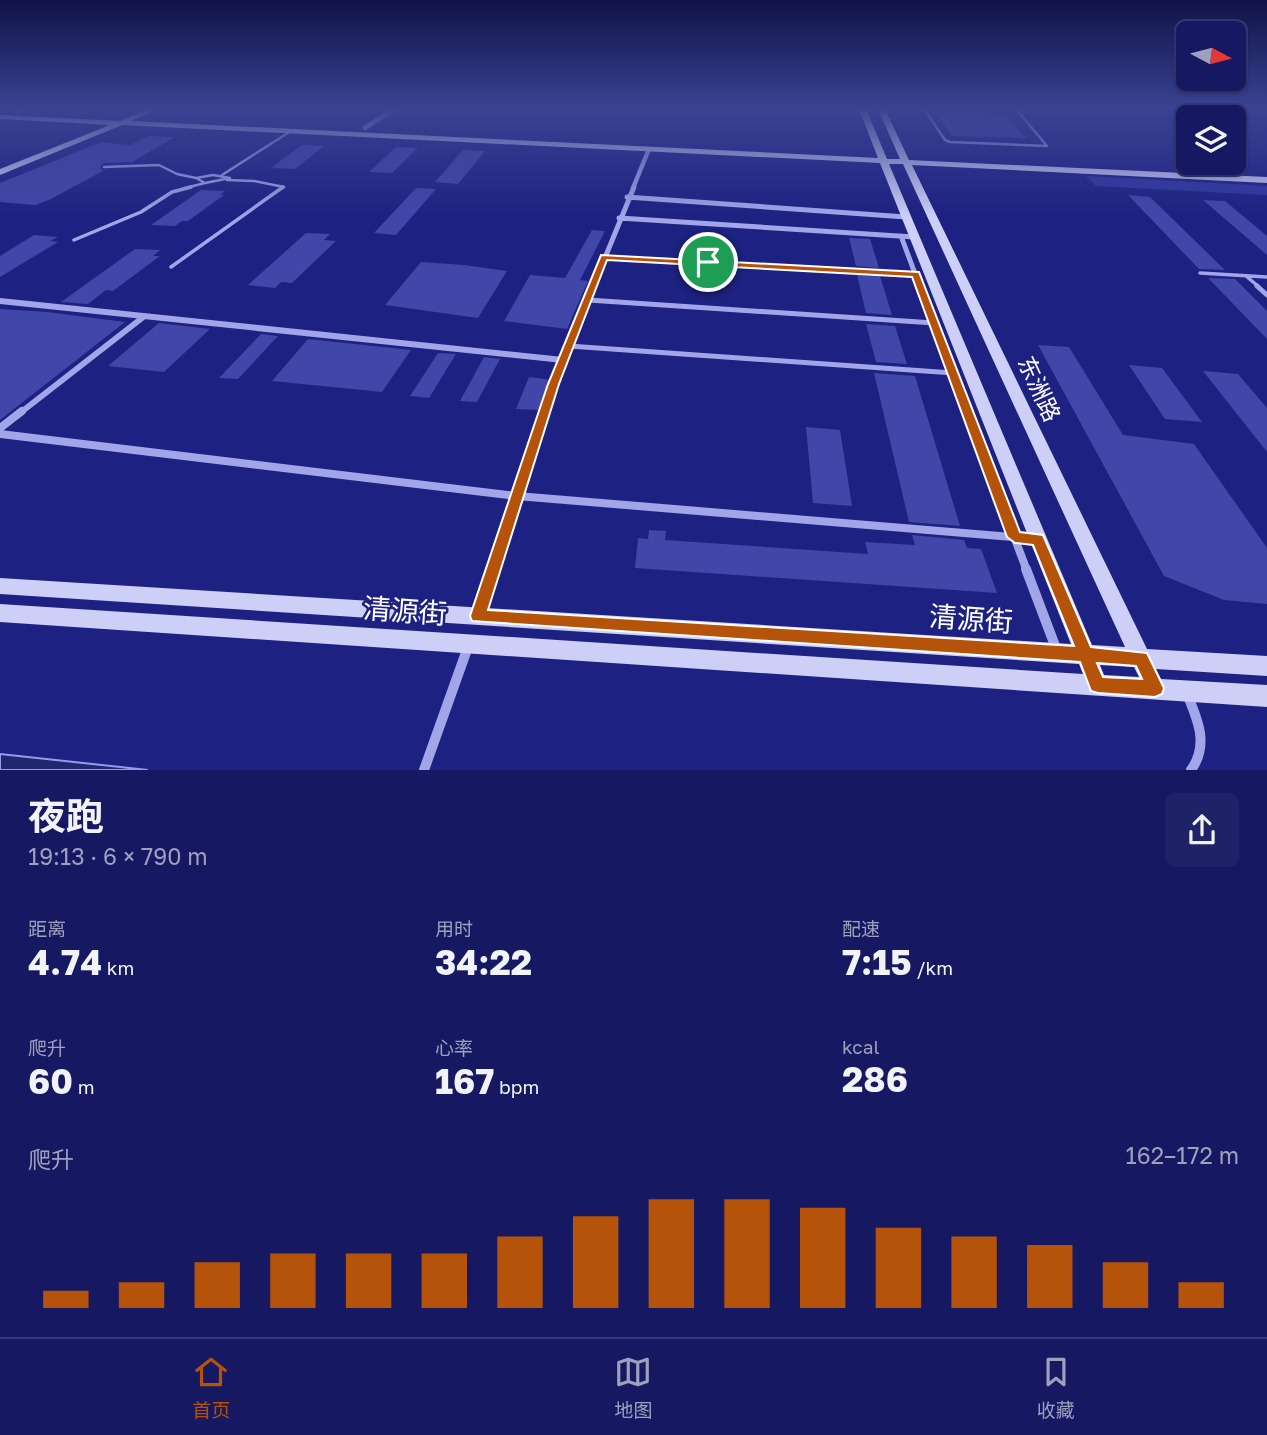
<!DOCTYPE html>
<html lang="zh">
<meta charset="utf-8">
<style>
:root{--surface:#161961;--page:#1f2267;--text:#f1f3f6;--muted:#9ea0bd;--line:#353876;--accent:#b45309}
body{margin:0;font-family:"Golos Text","Noto Sans SC",sans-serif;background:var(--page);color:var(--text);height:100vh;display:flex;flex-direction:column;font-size:26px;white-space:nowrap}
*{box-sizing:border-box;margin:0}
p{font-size:23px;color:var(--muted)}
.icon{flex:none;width:38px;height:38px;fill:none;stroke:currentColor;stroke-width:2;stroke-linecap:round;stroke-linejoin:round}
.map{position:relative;height:770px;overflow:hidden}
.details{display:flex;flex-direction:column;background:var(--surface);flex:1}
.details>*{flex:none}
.needle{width:46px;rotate:97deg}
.buttons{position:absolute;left:1176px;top:21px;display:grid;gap:14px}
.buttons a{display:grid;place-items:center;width:70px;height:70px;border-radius:10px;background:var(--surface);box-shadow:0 2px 5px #0004,0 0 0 2px var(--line);font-size:35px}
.pin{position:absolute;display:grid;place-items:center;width:60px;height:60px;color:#fff;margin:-30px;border:4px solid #fff;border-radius:50%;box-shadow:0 2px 7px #0007}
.round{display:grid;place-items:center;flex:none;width:74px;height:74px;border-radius:10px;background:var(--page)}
.summary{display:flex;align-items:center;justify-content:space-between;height:119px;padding:0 28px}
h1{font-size:38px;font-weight:700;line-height:52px}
.figures{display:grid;grid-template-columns:repeat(3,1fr);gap:10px;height:119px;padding:7px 28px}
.figures div{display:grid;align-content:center}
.figures b{font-size:35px;font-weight:700}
.figures small{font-size:19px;font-weight:400}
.figures p{font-size:19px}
.chart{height:196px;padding:14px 28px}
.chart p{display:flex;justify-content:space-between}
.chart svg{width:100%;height:126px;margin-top:7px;stroke:var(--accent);stroke-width:6}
.dock{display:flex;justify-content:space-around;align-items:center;height:98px;border-top:2px solid var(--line);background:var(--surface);font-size:19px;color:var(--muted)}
.dock a{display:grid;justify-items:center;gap:4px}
.dock .on{color:var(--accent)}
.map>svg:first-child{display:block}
.green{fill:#3036a0}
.water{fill:#22266e;stroke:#959beb;stroke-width:2}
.building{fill:#4146a9}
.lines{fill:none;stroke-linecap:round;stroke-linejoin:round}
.lane-far2{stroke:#a2a6e9;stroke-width:2.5}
.lane-far1{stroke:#a2a6e9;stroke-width:3.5}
.lane{stroke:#a2a6e9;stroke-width:5}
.street-far4{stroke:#a2a6e9;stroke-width:4.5}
.street-far3{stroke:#a2a6e9;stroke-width:5}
.street-far2{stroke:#a2a6e9;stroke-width:6}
.street-far1{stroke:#a2a6e9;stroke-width:8}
.street{stroke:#a2a6e9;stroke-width:10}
.secondary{fill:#cdcff7;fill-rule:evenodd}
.route{fill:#b45309;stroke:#fff;stroke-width:2;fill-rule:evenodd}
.labels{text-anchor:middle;stroke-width:5;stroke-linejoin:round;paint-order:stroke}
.street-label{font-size:23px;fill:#fff;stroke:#1d2181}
.near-street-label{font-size:28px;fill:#fff;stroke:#1d2181}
</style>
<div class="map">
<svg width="1267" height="770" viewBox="0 0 1267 770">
<rect width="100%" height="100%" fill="#1d2181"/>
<path class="green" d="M1086 176 1267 186V195L1096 186Z"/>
<path class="water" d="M0 754 148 770H0Z"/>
<path class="building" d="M933 109H985L990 115 1006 116 1026 138 952 136Z
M148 136 175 137 132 162 103 163 100 168 103 171 49 200 35 205 0 202V183L101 142 130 145Z
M302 145 324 146 295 169 271 168Z
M396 147 418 148 392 173 369 172Z
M463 150 485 151 458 184 435 182Z
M416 188 436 189 396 235 374 233Z
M201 190 225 191 220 195H224L188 221H182L175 226 151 225Z
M1128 195 1150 197 1225 270 1199 269Z
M1203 200 1225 201 1267 236V255Z
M592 230 605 231 580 280 588 281 567 329 504 321 530 275 565 278Z
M306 233 330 234 324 240 336 241 292 283 281 282 275 288 248 285Z
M34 235 58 237 50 241 58 242 0 277V256Z
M849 238 870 239 879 268 856 266Z
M135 249 160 250 153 256H160L113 291 106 290 88 304 61 302Z
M421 262 464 265 507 271 478 318 385 305Z
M857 275 880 276 892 315 866 313Z
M1208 278 1235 279 1267 311V339Z
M0 309 47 312 125 322 0 420Z
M159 323 210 329 164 372 108 366Z
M866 324 895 326 907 364 876 362Z
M261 334 278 336 238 379 219 378Z
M308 339 411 350 382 392 272 381Z
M1038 345 1069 347 1123 435 1194 444 1267 548V604L1224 600 1164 576Z
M438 353 456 354 429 398 410 396Z
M484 357 500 359 477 402 460 401Z
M1129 365 1162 368 1202 422 1165 419Z
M1203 371 1238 374 1267 408V452Z
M874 373 915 376 960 526 909 522Z
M529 377 552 380 538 410 516 409Z
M806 427 840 430 852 506 813 503Z
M649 530 666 531 665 540 868 554 865 542 915 545 912 535 964 540 967 548 981 549 997 593 635 568 638 538 648 539Z"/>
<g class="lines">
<path class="lane-far2" d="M924 109 945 140 950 142 1047 146 1016 109
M104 167 159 165 177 174 196 178
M213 175 230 178 205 183 196 178Z
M222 175 291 131
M227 180 254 181 284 187 282 188
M185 188 205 183"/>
<path class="lane-far1" d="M74 240 141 212 172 192 191 187
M604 257 915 274
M171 267 283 187
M1200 273 1267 277
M1246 276 1259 287"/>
<path class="lane" d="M1257 286 1267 295
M588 300 934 323
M569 346 953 373"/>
<path class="street-far4" d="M17 111 21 109
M365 128 394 109
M633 188 649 149"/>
<path class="street-far3" d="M627 197 906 217
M619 218 914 237
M901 236 920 287
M593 287 634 187"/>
<path class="street-far2" d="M920 286 967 413
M0 301 563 360
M20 413 142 318
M545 413 594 286"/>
<path class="street-far1" d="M967 411 1027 571
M0 428 22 411
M0 434 517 496 1037 539
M493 571 545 411"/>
<path class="street" d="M1026 569 1057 651
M478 615 493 569
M1187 694C1198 720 1209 745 1191 770
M424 770 469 644"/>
<path class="secondary" d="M148 109H158L131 121 878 158 859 109H866L887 159H900L878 109H885L909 160 1267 177V183L912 165 1147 649 1267 656V676L1156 669 1161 679 1267 685V707L0 622V604L1083 674 1079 664 0 594V578L1071 644 880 163 122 125 0 175V169L110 125 0 119V115L120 121ZM889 164H903L1125 647 1092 645ZM1100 665 1134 667 1139 677 1104 675Z"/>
</g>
<linearGradient id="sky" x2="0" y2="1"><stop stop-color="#101247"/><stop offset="0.5" stop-color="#3a4392"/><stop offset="1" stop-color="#3a4392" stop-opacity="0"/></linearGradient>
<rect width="1267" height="217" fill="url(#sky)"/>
<path class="route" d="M601 255 919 272 1020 532 1043 535 1091 647 1147 653 1164 688 1162 694 1155 697 1098 693 1091 691 1080 662 472 621 470 616 548 384ZM607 260 912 277 1007 537 1015 543 1033 545 1074 646 488 610 559 384ZM1097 663 1136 666 1142 679 1103 677Z"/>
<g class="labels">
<g class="street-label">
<text transform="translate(1039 389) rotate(65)" y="8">东洲路</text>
</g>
<g class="near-street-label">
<text transform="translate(405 611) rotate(4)" y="10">清源街</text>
<text transform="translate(971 619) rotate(4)" y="10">清源街</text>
</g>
</g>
</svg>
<div class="buttons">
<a><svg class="needle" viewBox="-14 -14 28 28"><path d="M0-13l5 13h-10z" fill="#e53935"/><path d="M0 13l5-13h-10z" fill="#9ea0bd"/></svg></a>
<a><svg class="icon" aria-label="layers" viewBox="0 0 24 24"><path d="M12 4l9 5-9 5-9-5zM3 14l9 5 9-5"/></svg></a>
</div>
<div class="pin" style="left:708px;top:262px;background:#1e9e55"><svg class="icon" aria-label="arrive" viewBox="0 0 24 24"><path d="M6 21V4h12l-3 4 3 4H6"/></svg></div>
</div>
<section class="details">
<div class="summary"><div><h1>夜跑</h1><p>19:13 · 6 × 790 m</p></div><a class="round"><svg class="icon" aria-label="share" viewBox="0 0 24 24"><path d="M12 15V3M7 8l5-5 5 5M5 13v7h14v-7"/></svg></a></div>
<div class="figures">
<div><p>距离</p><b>4.74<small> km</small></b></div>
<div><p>用时</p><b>34:22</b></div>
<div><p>配速</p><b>7:15<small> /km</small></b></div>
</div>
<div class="figures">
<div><p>爬升</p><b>60<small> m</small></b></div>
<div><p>心率</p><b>167<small> bpm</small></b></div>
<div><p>kcal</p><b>286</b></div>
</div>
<div class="chart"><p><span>爬升</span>162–172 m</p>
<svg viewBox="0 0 160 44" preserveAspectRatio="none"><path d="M5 44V38M15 44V35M25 44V28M35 44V25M45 44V25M55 44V25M65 44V19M75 44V12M85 44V6M95 44V6M105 44V9M115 44V16M125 44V19M135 44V22M145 44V28M155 44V35"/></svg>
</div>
</section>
<nav class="dock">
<a class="on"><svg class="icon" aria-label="home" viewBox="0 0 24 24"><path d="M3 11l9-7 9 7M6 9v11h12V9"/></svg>首页</a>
<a><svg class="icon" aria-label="map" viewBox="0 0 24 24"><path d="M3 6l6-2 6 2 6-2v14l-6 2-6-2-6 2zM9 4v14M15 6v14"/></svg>地图</a>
<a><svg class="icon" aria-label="saved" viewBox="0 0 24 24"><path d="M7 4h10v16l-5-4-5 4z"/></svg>收藏</a>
</nav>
